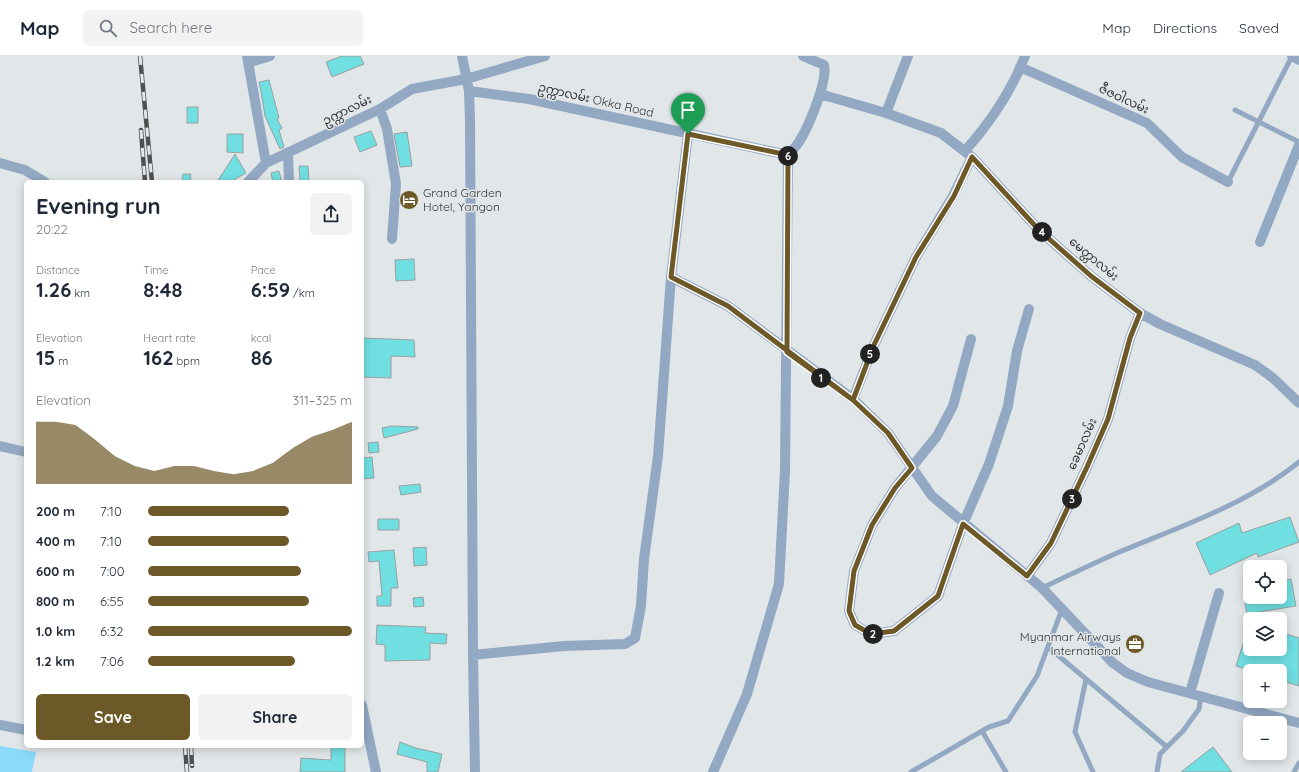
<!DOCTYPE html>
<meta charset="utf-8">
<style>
:root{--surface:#fff;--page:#f2f2f3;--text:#1f2937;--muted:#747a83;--line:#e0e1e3;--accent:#6d5827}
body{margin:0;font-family:Quicksand,"Noto Sans Myanmar",sans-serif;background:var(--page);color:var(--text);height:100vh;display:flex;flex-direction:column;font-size:15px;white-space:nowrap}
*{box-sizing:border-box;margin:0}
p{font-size:13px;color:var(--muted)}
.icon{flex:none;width:22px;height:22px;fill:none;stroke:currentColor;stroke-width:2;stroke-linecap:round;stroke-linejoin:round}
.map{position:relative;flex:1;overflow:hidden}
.sheet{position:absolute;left:24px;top:124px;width:340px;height:568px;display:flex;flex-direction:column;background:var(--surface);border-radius:6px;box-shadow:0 2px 10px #0003}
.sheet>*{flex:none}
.buttons{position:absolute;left:1243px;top:504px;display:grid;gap:8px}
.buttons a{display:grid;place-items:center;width:44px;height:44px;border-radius:6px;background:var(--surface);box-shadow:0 2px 10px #0003;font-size:20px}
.pin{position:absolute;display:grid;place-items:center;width:34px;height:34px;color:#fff;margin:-41px -17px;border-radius:50% 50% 50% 0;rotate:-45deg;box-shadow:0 0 4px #0007}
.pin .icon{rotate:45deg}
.km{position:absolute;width:20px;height:20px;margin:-10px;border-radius:50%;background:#222;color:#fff;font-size:11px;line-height:20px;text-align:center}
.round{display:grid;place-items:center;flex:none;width:42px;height:42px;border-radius:6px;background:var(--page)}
.summary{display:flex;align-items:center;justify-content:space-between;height:68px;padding:0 12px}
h1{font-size:22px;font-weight:700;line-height:30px}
.stats{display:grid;grid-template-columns:repeat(3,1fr);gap:6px;height:68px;padding:4px 12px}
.stats div{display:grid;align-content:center}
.stats b{font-size:20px;font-weight:700}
.stats small{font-size:11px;font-weight:400}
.stats p{font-size:11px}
.chart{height:112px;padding:8px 12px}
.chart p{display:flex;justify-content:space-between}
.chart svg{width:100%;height:72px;margin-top:4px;fill:var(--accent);opacity:.7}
.action{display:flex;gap:8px;margin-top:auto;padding:8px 12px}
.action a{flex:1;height:46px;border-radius:6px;background:var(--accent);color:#fff;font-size:16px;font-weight:700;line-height:46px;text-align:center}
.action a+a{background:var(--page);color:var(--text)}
ul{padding:0 12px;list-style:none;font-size:13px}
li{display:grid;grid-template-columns:64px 48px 1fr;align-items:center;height:30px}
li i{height:10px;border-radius:5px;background:var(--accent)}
header{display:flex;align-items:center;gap:24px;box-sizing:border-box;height:56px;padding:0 20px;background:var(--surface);border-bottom:1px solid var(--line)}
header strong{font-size:19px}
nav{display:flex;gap:22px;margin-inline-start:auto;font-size:14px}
.search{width:280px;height:36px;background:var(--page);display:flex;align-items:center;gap:10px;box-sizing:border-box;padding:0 14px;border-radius:6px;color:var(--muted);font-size:15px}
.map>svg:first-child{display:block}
.green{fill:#8adafb}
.building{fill:#6fdfe2;stroke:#9a9f9f}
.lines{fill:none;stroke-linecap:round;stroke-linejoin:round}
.lane{stroke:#93a9c3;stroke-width:5}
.street{stroke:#93a9c3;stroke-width:10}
.rail-casing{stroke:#4e5051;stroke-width:4.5}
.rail{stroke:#e1e6e8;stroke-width:3;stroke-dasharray:9;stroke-linecap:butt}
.route-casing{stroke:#fff;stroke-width:8}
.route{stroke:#6d5827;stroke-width:5}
.labels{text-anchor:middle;stroke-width:3;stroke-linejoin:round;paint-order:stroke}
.street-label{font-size:12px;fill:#313334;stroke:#e1e6e8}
.poi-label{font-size:12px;fill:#313334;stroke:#e1e6e8;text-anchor:start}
</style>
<header>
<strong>Map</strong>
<div class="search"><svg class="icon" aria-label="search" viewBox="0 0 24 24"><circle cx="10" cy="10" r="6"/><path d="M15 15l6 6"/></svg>Search here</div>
<nav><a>Map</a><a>Directions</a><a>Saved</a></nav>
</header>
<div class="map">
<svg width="1299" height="716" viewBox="0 0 1299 716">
<rect width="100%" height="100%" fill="#e1e6e8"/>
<path class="green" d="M0 690 36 696 32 716H0Z"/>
<path class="building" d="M342 0H360L364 8 332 21 326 6Z
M269 24 279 62 277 63 282 72 279 74 284 91 280 93 265 60 261 36 259 26Z
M187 51H198V67H187Z
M371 75 377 89 360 96 354 81Z
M407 76 412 110 400 111 394 78Z
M227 78H243V97L227 96Z
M235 98 246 117 230 126H217Z
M299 110H308L309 126H300Z
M279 115 282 126H273L271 117Z
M183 118H191L190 126H182Z
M414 203 415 224 396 225 395 204Z
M363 282 414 284 415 301 391 300V322L362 321Z
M392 370 418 371V373L384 382 382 372Z
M378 386 379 396 369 397 368 387Z
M372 401 374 422 362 423V402Z
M420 428 421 436 401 439 399 430Z
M1290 461 1299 486 1258 501 1257 497 1210 519 1196 487 1239 467 1242 477Z
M378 463H399V474H378Z
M426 491 427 509 414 510 413 492Z
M394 494 398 532H391V550H377V540H382L379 505 369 506 368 496Z
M1291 523 1296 550 1247 558 1244 541H1280V525Z
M423 541 424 550 414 551 413 542Z
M377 569 426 571 425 577 447 578 446 588 430 587V604L385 605V589L376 588Z
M1248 572H1250V593H1280V576L1299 582V630L1280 624V615H1252L1236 610Z
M400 686 416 692 442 698 438 716H427V706L397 698Z
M345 691V716H300L301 702 331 704V692Z
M1213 691 1232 716H1181Z"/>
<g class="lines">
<path class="lane" d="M1235 54 1299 86
M1228 126 1292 0
M1042 532C1067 520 1092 508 1117 497 1179 471 1246 449 1299 406
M1048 591 1167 691
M1086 623 1075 676 1093 716
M982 675 1006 716
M911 716 989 671 1008 665 1037 620 1062 553
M1157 716 1160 698 1183 675 1199 653 1201 640
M1294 716 1299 707"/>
<path class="street" d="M247 0 266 107
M462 0 469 35 470 63 473 599 475 716
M1292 0 1299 4
M248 7 270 0
M1020 11 1147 67 1182 101 1228 126
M469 35 529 43 788 99
M820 38 886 57 941 77 972 101 1039 174 1091 220 1140 257 1160 268 1255 309 1273 322 1299 347
M380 53 387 73 396 128 392 183
M886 57 908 0
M965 95C989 68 1012 34 1025 0
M288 97 289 126
M0 107 25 114 45 126
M248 126 266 107 380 53 412 33 466 23 545 0
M1260 186 1299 89
M671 221 728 250 853 343 888 377 932 440 1042 532 1113 607 1127 617 1148 626 1299 667
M971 283 953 350 937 380 895 432 872 469 854 515 849 555 855 569 871 578 894 575 938 540 963 468 989 408 1008 350 1017 295 1029 253
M853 343 874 289 916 201 953 140 972 101
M0 390 26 396
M1027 520 1051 487 1087 411 1108 363 1130 282 1140 257
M473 599 564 590 625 588 635 582 641 550 644 503 658 400 671 221 688 78
M1190 637 1219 537
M362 649 376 716
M0 669 26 674
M713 716 747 638 779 528 785 415 788 99C790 96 794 93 796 90 807 76 828 25 824 9L803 0"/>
<g class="rail-casing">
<path id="rail" d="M140 0 152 126
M141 74 145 126
M185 690 187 716
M191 690 192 710"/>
</g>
<use href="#rail" class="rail"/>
</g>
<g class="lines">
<g class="route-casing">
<path id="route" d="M688 78 671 221 728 250 853 344 888 377 912 412 895 432 872 469 854 515 849 555 855 569 871 578 894 575 938 540 963 468 1027 520 1051 487 1087 411 1108 363 1130 282 1140 257 1091 220 1039 174 972 101 954 140 916 201 874 289 853 344 787 296 788 99 688 78"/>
</g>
<use href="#route" class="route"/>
</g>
<defs>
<g id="hotel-disc" transform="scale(1)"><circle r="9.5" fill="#6d5827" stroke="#e1e6e8"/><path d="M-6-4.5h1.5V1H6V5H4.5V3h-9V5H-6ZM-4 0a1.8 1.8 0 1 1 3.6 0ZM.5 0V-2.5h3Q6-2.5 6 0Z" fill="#fff"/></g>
<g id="office-disc" transform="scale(1)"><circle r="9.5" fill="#6d5827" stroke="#e1e6e8"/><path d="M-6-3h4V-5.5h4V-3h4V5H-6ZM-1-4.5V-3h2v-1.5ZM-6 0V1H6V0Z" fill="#fff"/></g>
</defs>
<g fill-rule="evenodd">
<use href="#hotel-disc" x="409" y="144"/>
<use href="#office-disc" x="1135" y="588"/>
</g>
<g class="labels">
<g class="street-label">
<text transform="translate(1124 43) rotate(25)" y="4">ဇီဇဝါလမ်း</text>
<text transform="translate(596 44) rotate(13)" y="4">ဥက္ကာလမ်း Okka Road</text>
<text transform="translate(347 54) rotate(-26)" y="4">ဥက္ကာလမ်း</text>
<text transform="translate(1094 203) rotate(40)" y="4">မေတ္တာလမ်း</text>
<text transform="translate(1082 388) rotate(-66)" y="4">ခေမာလမ်း</text>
</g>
<g class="poi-label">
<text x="423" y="141">Grand Garden<tspan x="423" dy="14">Hotel, Yangon</tspan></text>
<text x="1121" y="585" text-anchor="end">Myanmar Airways<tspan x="1121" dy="14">International</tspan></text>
</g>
</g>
</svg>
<div class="buttons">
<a><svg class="icon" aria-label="locate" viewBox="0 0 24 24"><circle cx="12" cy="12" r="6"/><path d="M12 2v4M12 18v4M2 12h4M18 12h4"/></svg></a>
<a><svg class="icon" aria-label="layers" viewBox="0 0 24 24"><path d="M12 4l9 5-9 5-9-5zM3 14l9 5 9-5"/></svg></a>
<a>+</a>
<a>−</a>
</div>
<div class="pin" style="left:688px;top:78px;background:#1e9e55"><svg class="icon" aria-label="arrive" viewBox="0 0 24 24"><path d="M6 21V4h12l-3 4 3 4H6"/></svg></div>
<b class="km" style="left:821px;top:322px">1</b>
<b class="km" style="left:873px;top:578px">2</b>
<b class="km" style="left:1072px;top:443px">3</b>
<b class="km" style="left:1042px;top:176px">4</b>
<b class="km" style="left:870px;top:298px">5</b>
<b class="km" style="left:788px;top:100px">6</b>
<section class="sheet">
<div class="summary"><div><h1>Evening run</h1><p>20:22</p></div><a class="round"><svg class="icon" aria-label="share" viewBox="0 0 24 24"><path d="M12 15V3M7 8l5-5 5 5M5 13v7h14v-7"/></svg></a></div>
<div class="stats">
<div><p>Distance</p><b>1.26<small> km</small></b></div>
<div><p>Time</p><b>8:48</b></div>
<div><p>Pace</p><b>6:59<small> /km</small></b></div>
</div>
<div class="stats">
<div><p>Elevation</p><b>15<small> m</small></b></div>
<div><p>Heart rate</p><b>162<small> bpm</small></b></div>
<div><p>kcal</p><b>86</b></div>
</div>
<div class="chart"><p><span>Elevation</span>311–325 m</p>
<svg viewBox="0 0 160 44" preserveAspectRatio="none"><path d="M0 44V6L10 6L20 8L30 17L40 27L50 33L60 36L70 33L80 33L90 36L100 38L110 36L120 31L130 22L140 15L150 11L160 6V44z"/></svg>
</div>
<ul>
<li><b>200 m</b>7:10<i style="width:69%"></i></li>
<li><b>400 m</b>7:10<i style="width:69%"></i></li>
<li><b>600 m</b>7:00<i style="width:75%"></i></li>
<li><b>800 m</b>6:55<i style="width:79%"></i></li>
<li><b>1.0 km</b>6:32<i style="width:100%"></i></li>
<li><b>1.2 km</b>7:06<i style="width:72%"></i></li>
</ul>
<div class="action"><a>Save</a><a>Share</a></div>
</section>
</div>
